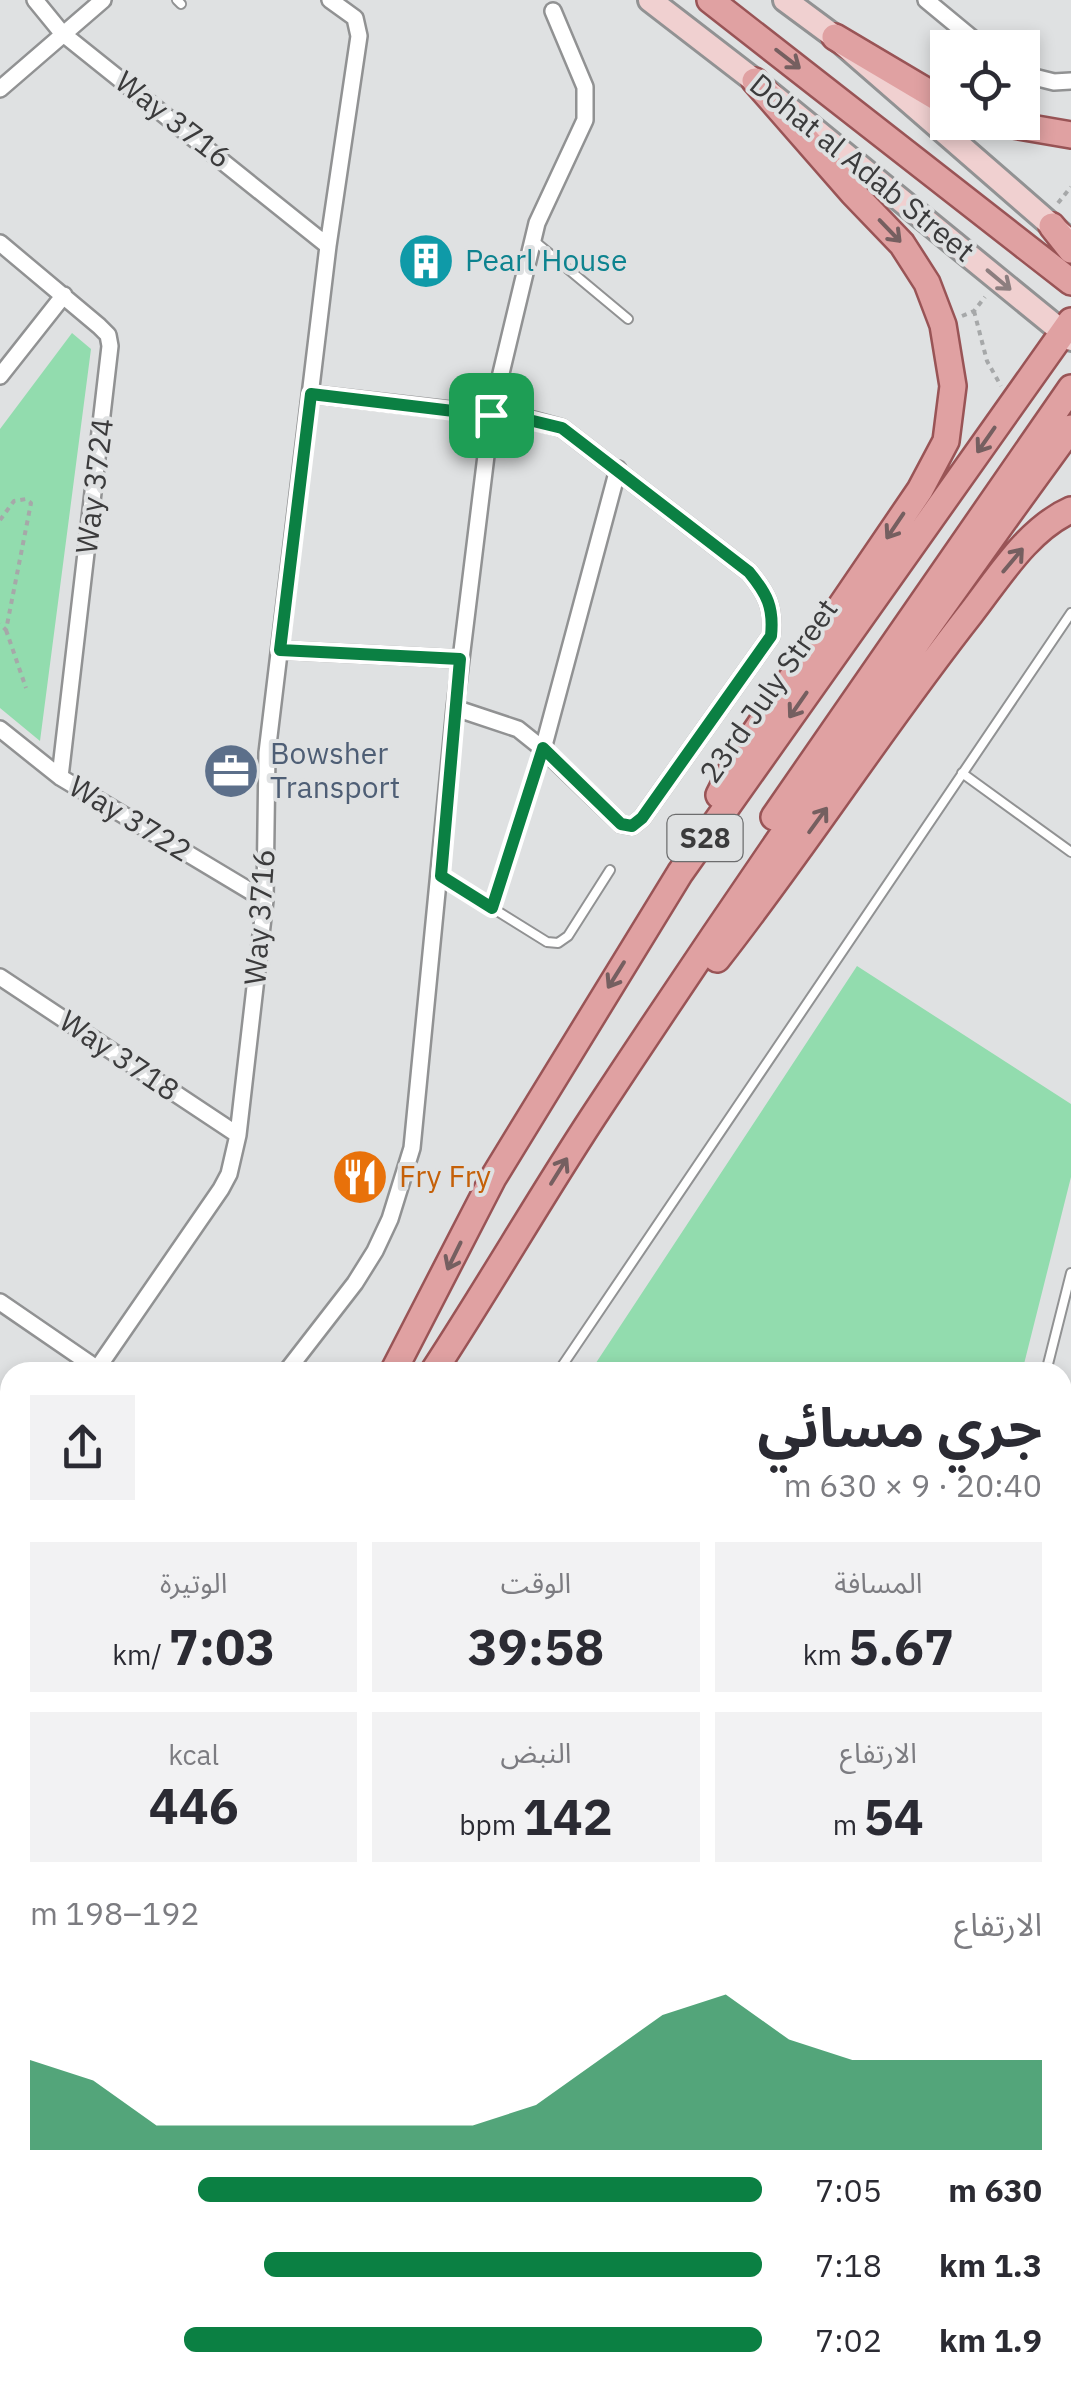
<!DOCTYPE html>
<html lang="ar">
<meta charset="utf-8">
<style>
:root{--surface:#fff;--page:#f2f2f3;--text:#2b2b33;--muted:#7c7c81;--accent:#0b8043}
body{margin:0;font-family:"IBM Plex Sans","Noto Sans Arabic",sans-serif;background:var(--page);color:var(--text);direction:rtl;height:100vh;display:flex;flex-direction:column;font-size:38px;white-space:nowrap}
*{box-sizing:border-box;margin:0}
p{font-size:32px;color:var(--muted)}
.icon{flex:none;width:55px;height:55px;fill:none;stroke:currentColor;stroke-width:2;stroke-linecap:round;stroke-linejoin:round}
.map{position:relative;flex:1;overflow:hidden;direction:ltr}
.side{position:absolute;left:0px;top:1362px;width:1072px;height:1038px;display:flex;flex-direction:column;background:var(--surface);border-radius:30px 30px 0 0;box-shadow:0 5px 15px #0003;direction:rtl}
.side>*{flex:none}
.tools{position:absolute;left:930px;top:30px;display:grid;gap:20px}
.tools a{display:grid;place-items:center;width:110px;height:110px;border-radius:0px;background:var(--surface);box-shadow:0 5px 15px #0003;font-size:50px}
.pin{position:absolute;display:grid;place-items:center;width:85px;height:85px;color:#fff;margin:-42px;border-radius:20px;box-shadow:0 5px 15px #0006}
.round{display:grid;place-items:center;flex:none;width:105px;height:105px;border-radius:0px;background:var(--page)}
.headline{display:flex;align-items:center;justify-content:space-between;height:170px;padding:0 30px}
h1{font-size:55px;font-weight:700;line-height:75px}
.stats{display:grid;grid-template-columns:repeat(3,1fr);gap:15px;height:170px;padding:10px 30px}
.stats div{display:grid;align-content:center;border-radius:0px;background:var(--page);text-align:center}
.stats b{font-size:50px;font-weight:700}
.stats small{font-size:28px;font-weight:400}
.stats p{font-size:28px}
.chart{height:280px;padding:20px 30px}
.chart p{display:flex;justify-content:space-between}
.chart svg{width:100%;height:180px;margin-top:10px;fill:var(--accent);opacity:.7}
ul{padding:0 30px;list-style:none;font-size:32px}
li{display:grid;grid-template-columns:160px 120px 1fr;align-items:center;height:75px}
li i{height:25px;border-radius:12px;background:var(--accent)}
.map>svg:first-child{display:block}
.green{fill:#92dcae}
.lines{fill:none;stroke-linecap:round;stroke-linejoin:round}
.lane-casing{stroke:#919293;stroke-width:12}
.street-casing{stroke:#919293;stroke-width:20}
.secondary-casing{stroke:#919293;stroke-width:28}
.primary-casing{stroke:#995456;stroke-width:30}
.path{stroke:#a6a8a9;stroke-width:4;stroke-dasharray:5 5;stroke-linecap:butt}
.lane{stroke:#fff;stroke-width:8}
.street{stroke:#fff;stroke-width:15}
.secondary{stroke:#f0d0d0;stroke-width:22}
.primary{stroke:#e0a1a2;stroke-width:25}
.oneway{stroke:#755f60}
.oneway2{stroke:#8c7e7f}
.route-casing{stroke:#fff;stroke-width:20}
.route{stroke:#0b8043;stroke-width:12}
.labels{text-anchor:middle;stroke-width:8;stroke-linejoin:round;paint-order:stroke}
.shield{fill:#dfe1e2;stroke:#6c6d6e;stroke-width:2.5}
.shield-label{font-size:28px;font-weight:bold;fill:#3b3b3c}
.street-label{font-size:30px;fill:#3b3b3c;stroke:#dfe1e2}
.culture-label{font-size:30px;fill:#0d838f;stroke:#dfe1e2;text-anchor:start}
.service-label{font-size:30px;fill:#4e5e75;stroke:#dfe1e2;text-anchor:start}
.food-label{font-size:30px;fill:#c56008;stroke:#dfe1e2;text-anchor:start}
</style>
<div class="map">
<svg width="1071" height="2398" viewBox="0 0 1071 2398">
<rect width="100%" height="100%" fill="#dfe1e2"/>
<path class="green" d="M72 333 91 349 40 741 0 708V429Z
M857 966 1071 1104V1177L1022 1372H590Z
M123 2390H354L366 2398H118Z"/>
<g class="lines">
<g class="lane-casing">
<path id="lane" d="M177 0 181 4
M532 239 628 319
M962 773 1071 852
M441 876 547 942 558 943 568 936 610 870
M492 908 543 749
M558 1372 1071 613
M1046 1372 1071 1273
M0 2212 10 2198
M0 2263 10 2270
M529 2390 541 2398
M747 2398 752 2390
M789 2398 791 2390"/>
</g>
<g class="street-casing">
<path id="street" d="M35 0 62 33 328 246
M926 0 984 48
M1022 74 1054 82 1071 81
M0 89 103 0
M0 243 99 326 108 335 110 346 60 777
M0 376 64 295
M311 394 529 419 562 428 749 572C767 594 774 607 771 636L642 818 632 826 621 824 543 749
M280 650 460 659
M455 708 518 729 543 749 618 469
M0 729 60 777 265 900
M0 977 238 1135
M0 1302 102 1372
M97 1369 221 1189 229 1174 238 1135 265 900 267 753 328 246 359 36 355 18 330 0
M286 1372 355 1283 375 1251 390 1219 412 1148 455 708 491 415 537 223 585 120V87L553 11
M0 1795 10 1781"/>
</g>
<g class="secondary-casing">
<path id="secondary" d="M650 0 755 81 1071 339
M785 0 835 37 1065 237
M1066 2398 1071 2378"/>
</g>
<g class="primary-casing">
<path id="primary" d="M710 0 1071 282
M835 37 948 104
M996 122 1071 135
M1052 226 1071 250
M719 795 738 757 920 490 946 441 953 386 943 325 927 283 902 244 853 193 755 81
M774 817 1071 388
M717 959C805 847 882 726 971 613 999 577 1028 529 1071 510
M393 1372 493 1178 680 873 1071 321
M433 1372C488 1288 538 1201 593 1117 747 883 906 654 1071 428
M0 1968 10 1953
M0 2040 10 2025"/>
</g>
<path class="path" d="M1058 203 1071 187
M974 311 987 361 1001 386
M962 316 974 311 985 297
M0 520 14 501 26 499 31 503 6 630 0 624
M6 630 26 688"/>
<use href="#lane" class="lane"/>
<use href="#street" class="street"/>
<use href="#secondary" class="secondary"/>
<use href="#primary" class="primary"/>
</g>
<defs><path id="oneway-shaft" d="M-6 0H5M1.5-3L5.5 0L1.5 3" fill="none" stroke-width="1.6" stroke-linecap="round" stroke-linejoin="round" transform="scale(2.5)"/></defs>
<g class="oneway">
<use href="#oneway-shaft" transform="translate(788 59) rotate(38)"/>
<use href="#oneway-shaft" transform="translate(890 231) rotate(46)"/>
<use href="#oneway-shaft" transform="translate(986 440) rotate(125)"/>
<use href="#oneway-shaft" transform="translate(895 526) rotate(124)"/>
<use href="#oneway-shaft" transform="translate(1013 560) rotate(-50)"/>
<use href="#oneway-shaft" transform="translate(798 705) rotate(125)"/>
<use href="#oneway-shaft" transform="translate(818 820) rotate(-54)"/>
<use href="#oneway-shaft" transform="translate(616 975) rotate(122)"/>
<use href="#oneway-shaft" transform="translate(559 1171) rotate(-58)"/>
<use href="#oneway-shaft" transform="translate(454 1256) rotate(116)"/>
</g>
<use class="oneway2" href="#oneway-shaft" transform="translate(999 280) rotate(40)"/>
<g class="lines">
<g class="route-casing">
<path id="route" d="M311 394 529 420 562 428 749 572C767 594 774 607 771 636L642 818 632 826 621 824 543 748 492 908 441 876 460 659 280 650Z"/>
</g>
<use href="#route" class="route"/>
</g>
<defs>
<g id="building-disc" transform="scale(2.875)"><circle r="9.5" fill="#0f9aa8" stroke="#dfe1e2"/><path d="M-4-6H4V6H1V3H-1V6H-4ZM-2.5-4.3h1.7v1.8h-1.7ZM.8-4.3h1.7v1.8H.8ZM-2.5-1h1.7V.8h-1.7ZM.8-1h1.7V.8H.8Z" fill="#fff"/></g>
<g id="office-disc" transform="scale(2.875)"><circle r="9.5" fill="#5c6f8a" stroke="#dfe1e2"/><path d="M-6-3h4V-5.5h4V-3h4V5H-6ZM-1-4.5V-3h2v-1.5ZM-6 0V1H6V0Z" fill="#fff"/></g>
<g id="restaurant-disc" transform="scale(2.875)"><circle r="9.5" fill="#e8710a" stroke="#dfe1e2"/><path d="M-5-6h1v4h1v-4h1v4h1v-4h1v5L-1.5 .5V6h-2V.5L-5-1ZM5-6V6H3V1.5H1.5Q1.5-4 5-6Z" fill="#fff"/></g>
</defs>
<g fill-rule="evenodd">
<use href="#building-disc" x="426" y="261"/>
<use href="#office-disc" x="231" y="771"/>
<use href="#restaurant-disc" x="360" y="1177"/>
</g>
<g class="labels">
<rect class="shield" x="667.5" y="815" width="75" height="46" rx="8"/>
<g class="shield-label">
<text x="705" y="848">S28</text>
</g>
<g class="street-label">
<text transform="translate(173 120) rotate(38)" y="10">Way 3716</text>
<text transform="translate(862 168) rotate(39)" y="10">Dohat al Adab Street</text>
<text transform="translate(95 486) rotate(-83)" y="10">Way 3724</text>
<text transform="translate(769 691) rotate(-55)" y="10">23rd July Street</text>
<text transform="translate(130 819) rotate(31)" y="10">Way 3722</text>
<text transform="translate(260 917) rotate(-86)" y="10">Way 3716</text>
<text transform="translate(119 1056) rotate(34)" y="10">Way 3718</text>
</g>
<g class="culture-label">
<text x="465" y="271">Pearl House</text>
</g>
<g class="service-label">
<text x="270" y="764">Bowsher<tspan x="270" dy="34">Transport</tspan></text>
</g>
<g class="food-label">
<text x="399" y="1187">Fry Fry</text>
</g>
</g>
</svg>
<div class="tools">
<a><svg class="icon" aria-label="locate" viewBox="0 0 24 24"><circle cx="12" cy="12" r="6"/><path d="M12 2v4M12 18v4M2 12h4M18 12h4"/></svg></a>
</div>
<div class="pin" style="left:491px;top:415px;background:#1e9e55"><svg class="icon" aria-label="arrive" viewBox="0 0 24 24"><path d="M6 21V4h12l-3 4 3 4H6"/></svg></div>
<section class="side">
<div class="headline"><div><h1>جري مسائي</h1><p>20:40 · 9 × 630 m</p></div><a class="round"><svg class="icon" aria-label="share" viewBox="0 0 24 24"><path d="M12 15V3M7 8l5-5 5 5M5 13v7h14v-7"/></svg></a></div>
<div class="stats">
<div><p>المسافة</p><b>5.67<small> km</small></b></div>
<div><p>الوقت</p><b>39:58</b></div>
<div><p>الوتيرة</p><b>7:03<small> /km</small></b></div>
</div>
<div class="stats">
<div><p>الارتفاع</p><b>54<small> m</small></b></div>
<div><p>النبض</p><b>142<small> bpm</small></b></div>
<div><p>kcal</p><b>446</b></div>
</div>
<div class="chart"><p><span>الارتفاع</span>192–198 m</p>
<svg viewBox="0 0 160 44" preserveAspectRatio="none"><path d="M0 44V22L10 27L20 38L30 38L40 38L50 38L60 38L70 38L80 33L90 22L100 11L110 6L120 17L130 22L140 22L150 22L160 22V44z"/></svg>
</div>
<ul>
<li><b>630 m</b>7:05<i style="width:77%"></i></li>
<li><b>1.3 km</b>7:18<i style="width:68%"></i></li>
<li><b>1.9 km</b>7:02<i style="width:79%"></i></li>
</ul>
</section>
</div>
